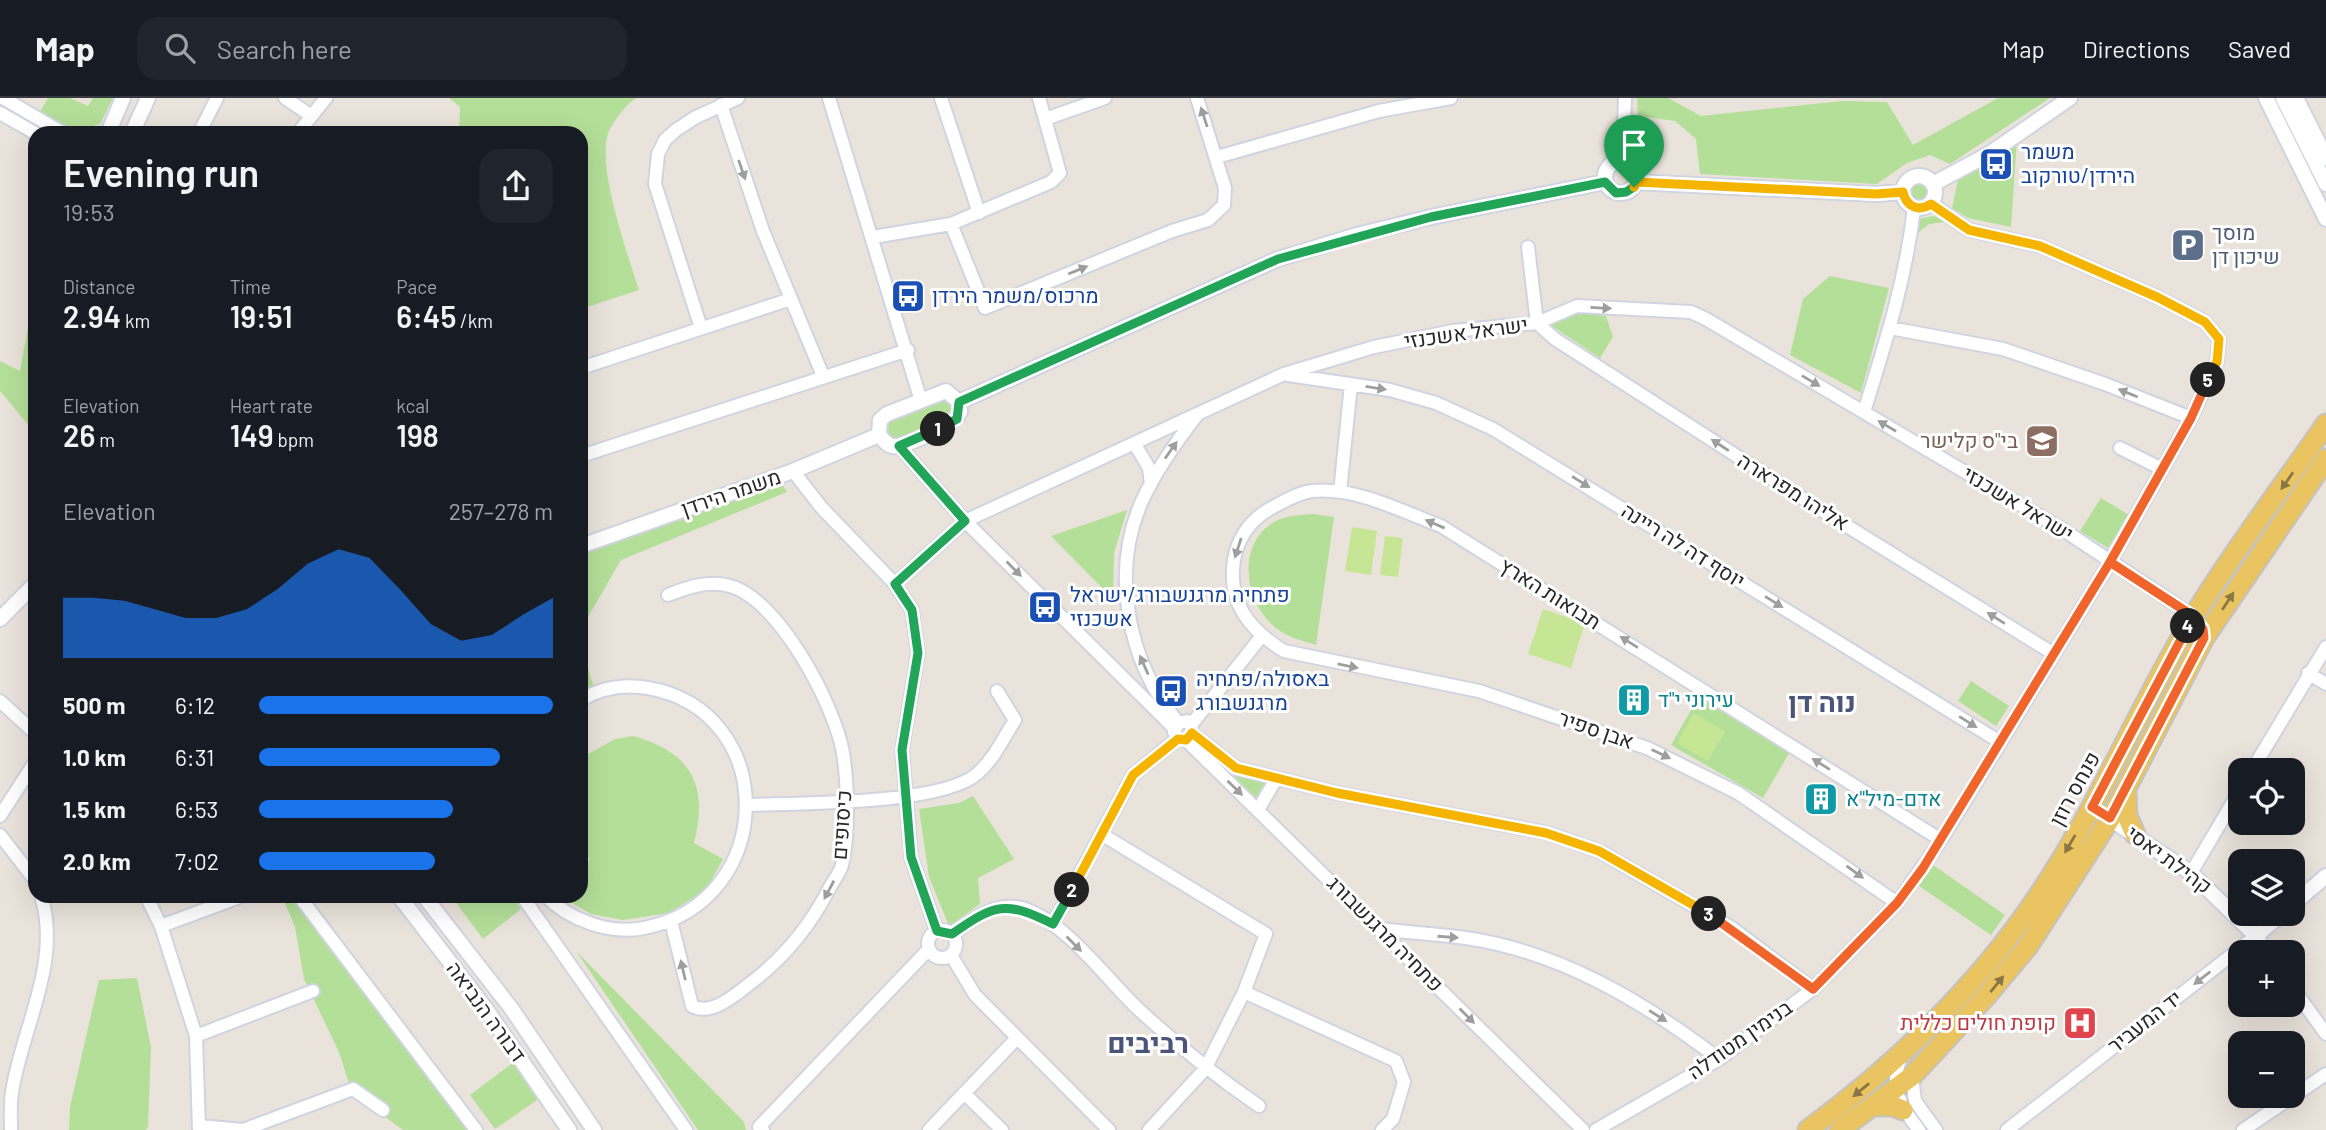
<!DOCTYPE html>
<meta charset="utf-8">
<style>
:root{--surface:#171b24;--page:#20242c;--text:#f1f3f6;--muted:#9ea1a6;--line:#363941;--accent:#1a73e8}
body{margin:0;font-family:Barlow,Heebo,sans-serif;background:var(--page);color:var(--text);height:100vh;display:flex;flex-direction:column;font-size:26px;white-space:nowrap}
*{box-sizing:border-box;margin:0}
p{font-size:23px;color:var(--muted)}
.icon{flex:none;width:38px;height:38px;fill:none;stroke:currentColor;stroke-width:2;stroke-linecap:round;stroke-linejoin:round}
.map{position:relative;flex:1;overflow:hidden}
.panel{position:absolute;left:28px;top:28px;width:560px;height:777px;display:flex;flex-direction:column;background:var(--surface);border-radius:21px;box-shadow:0 7px 28px #0002}
.panel>*{flex:none}
.tools{position:absolute;left:2228px;top:660px;display:grid;gap:14px}
.tools a{display:grid;place-items:center;width:77px;height:77px;border-radius:14px;background:var(--surface);box-shadow:0 7px 28px #0002;font-size:35px}
.pin{position:absolute;display:grid;place-items:center;width:60px;height:60px;color:#fff;margin:-72px -30px;border-radius:50% 50% 50% 0;rotate:-45deg;box-shadow:0 0 7px #0007}
.pin .icon{rotate:45deg}
.km{position:absolute;width:35px;height:35px;margin:-18px;border-radius:50%;background:#222;color:#fff;font-size:19px;line-height:35px;text-align:center}
.round{display:grid;place-items:center;flex:none;width:74px;height:74px;border-radius:21px;background:var(--page)}
.headline{display:flex;align-items:center;justify-content:space-between;height:119px;padding:0 35px}
h1{font-size:38px;font-weight:600;line-height:52px}
.metrics{display:grid;grid-template-columns:repeat(3,1fr);gap:10px;height:119px;padding:7px 35px}
.metrics div{display:grid;align-content:center}
.metrics b{font-size:30px;font-weight:600}
.metrics small{font-size:19px;font-weight:400}
.metrics p{font-size:19px}
.chart{height:196px;padding:14px 35px}
.chart p{display:flex;justify-content:space-between}
.chart svg{width:100%;height:126px;margin-top:7px;fill:var(--accent);opacity:.7}
ul{padding:0 35px;list-style:none;font-size:23px}
li{display:grid;grid-template-columns:112px 84px 1fr;align-items:center;height:52px}
li i{height:18px;border-radius:9px;background:var(--accent)}
header{display:flex;align-items:center;gap:42px;box-sizing:border-box;height:98px;padding:0 35px;background:var(--surface);border-bottom:2px solid var(--line)}
header strong{font-size:33px}
nav{display:flex;gap:38px;margin-inline-start:auto;font-size:24px}
.search{width:490px;height:63px;background:var(--page);display:flex;align-items:center;gap:18px;box-sizing:border-box;padding:0 24px;border-radius:21px;color:var(--muted);font-size:26px}
.map>svg:first-child{display:block}
.green{fill:#b4df99}
.pitch{fill:#c7e695}
.lines{fill:none;stroke-linecap:round;stroke-linejoin:round}
.minor-casing{stroke:#d0d4e1;stroke-width:16}
.tertiary-casing{stroke:#d0d4e1;stroke-width:18}
.primary-casing{stroke:#c3c3c3;stroke-width:23}
.minor{stroke:#fff;stroke-width:12}
.tertiary{stroke:#fff;stroke-width:14}
.primary{stroke:#eac460;stroke-width:19}
.oneway{fill:#9e9e9e}
.oneway2{fill:#897644}
.split-1-casing{stroke:#fff;stroke-width:14}
.split-2-casing{stroke:#fff;stroke-width:14}
.split-3-casing{stroke:#fff;stroke-width:14}
.split-4-casing{stroke:#fff;stroke-width:14}
.split-5-casing{stroke:#fff;stroke-width:14}
.split-6-casing{stroke:#fff;stroke-width:14}
.split-1{stroke:#22a559;stroke-width:9}
.split-2{stroke:#22a559;stroke-width:9}
.split-3{stroke:#f5b400;stroke-width:9}
.split-4{stroke:#f0652b;stroke-width:9}
.split-5{stroke:#f0652b;stroke-width:9}
.split-6{stroke:#f5b400;stroke-width:9}
.labels{text-anchor:middle;stroke-width:6;stroke-linejoin:round;paint-order:stroke}
.transit-label{font-size:21px;fill:#164399;stroke:#fff;text-anchor:start}
.service-label{font-size:21px;fill:#4e5e75;stroke:#fff;text-anchor:start}
.street-label{font-size:21px;fill:#282828;stroke:#fff}
.education-label{font-size:21px;fill:#785e54;stroke:#fff;text-anchor:end}
.culture-label{font-size:21px;fill:#0d838f;stroke:#fff;text-anchor:start}
.health-label{font-size:21px;fill:#be3a42;stroke:#fff;text-anchor:end}
.district-label{font-size:28px;font-weight:bold;fill:#4b5577;stroke:#fff}
</style>
<header>
<strong>Map</strong>
<div class="search"><svg class="icon" aria-label="search" viewBox="0 0 24 24"><circle cx="10" cy="10" r="6"/><path d="M15 15l6 6"/></svg>Search here</div>
<nav><a>Map</a><a>Directions</a><a>Saved</a></nav>
</header>
<div class="map">
<svg width="2326" height="1032" viewBox="0 0 2326 1032">
<rect width="100%" height="100%" fill="#eae3db"/>
<path class="green" d="M48 0H70L88 8 93 0H113L100 26 76 33 40 14Z
M449 0H636C626 7 614 22 609 33 595 66 628 157 639 192L581 211V35H459L460 9Z
M1637 0H1668L1701 18 1842 3 1887 4 1913 47 1998 0H2050L1950 66 1930 57 1907 65 1877 86 1700 76 1696 41 1675 23 1638 18Z
M2017 41 2011 129 1968 120 1952 110 1958 82Z
M1906 94a13 13 0 1 1 26 0a13 13 0 1 1-26 0Z
M1934 118 1945 124 1929 126 1918 135V121Z
M1830 178 1889 190 1861 295 1790 257 1803 201Z
M35 190V335L0 293V263L20 273Z
M1578 214 1606 218 1613 239 1600 260 1552 228 1561 220Z
M943 300 950 304 954 313 950 321 898 342 885 335 889 321Z
M782 386 787 394 621 462 581 531V451Z
M2101 400 2129 417 2108 450 2080 433Z
M1127 412 1114 455 1113 501 1051 438Z
M1314 416 1334 419 1316 547C1303 543 1287 539 1276 530 1243 504 1236 444 1276 423 1287 417 1302 417 1314 416Z
M581 532 587 568 595 592 583 598Z
M1971 583 2009 608 1996 628 1958 603Z
M1699 598 1791 652 1763 700 1671 647Z
M633 638C691 654 709 687 694 745L723 761 706 792 669 815 623 822 591 816 560 798H581V772L590 761 581 752V660L615 641Z
M1193 639 1242 679 1268 685 1257 708Z
M973 698 1014 761 978 780 980 806 949 828 929 779 919 711 959 705Z
M1933 767 2005 817 1991 837 1919 788Z
M282 798H294L470 1032H403L352 995 339 954 304 881 295 829Z
M451 798H511L521 811 483 841Z
M576 853 744 1024 746 1032H698Z
M137 880 151 949 148 1029 146 1032H69L70 1009 99 882Z
M514 964 540 1000 495 1031 470 997Z"/>
<path class="pitch" d="M1352 429 1377 433 1371 477 1345 473Z
M1385 438 1403 440 1398 479 1380 477Z
M1543 511 1585 525 1571 570 1528 556Z
M1694 615 1725 633 1708 663 1677 645Z"/>
<g class="lines">
<g class="minor-casing">
<path id="minor" d="M3 0 63 35
M285 0 310 17
M829 0 921 303
M941 0 979 115
M721 7 763 133 823 278
M0 15 35 35
M1045 21 1105 0
M199 35 217 0
M298 35 326 0
M1217 59 1379 13 1451 0
M1623 63 1625 0
M951 126 985 210 1172 133 1208 122 1224 107 1225 90 1197 0
M873 139 951 126 1051 84 1060 75 1039 0
M1528 149 1537 225
M1537 225 1555 241 1813 407 2054 556
M701 230 655 86 658 56 665 42 676 32 696 19 738 0
M1890 230 2003 251 2105 286 2191 320
M581 270 791 201
M1288 277 1390 292 1436 305 1493 331 2000 644
M1864 314C1885 246 1906 181 1914 110
M1134 345 1149 370 1151 386
M899 348 965 423 1175 631
M2120 350 2162 371
M581 358 908 252
M793 373 821 409 895 486 912 512 918 555 902 652 907 709 911 759 937 833
M1340 394 1351 286
M895 486 965 423 1284 276 1374 249 1453 233 1537 225 1577 208 1691 214 1706 221 2065 433 2193 518 2203 531 2204 540
M668 497C688 489 709 482 730 488 779 501 835 608 843 655 848 686 849 737 842 767 840 775 833 783 829 791 809 830 783 861 748 887 733 899 710 918 692 908L671 823
M2308 575 2326 586
M0 603 35 635
M1176 622C1128 563 1110 475 1142 403 1156 372 1176 344 1197 317
M1174 634 1178 625 1187 623 1191 627
M1192 635 1236 670 1337 695 1547 735 1599 753 1732 830 1813 891
M1188 641 1192 635 1191 627 1261 539
M1186 642 1583 1032
M2252 672 2326 549
M747 707C798 705 944 707 978 675 994 661 1004 639 1015 622L997 593
M1258 712 1276 681
M0 718 35 664
M0 737 35 782
M1103 737 1266 836 1244 894 1205 971 1149 1032
M2191 775 2240 692
M146 798 161 828 196 938 199 1032
M299 798 476 1032
M522 798 686 1032
M546 798C569 822 610 837 644 830 778 804 780 613 648 590 625 586 601 590 581 602
M1897 805 1738 695 1647 650 1479 593 1284 553C1250 532 1227 505 1234 462 1238 438 1251 421 1273 409 1285 403 1299 394 1313 393 1356 389 1401 413 1441 428L1941 742
M1053 826 1133 677 1177 641
M161 828 242 798
M1381 831C1409 835 1438 836 1466 840 1561 854 1644 904 1719 961
M928 846a14 14 0 1 1 28 0a14 14 0 1 1-28 0Z
M952 836C973 821 996 802 1025 811 1067 826 1105 879 1137 910 1176 946 1215 978 1259 1008
M951 857 975 897 1109 1032
M2292 889 2326 936
M1244 894 1396 963 1404 984 1393 1021 1382 1032
M196 938 313 893
M1901 960C1889 989 1900 1008 1919 1032
M1912 978 1915 1003 1936 1032
M964 995 1002 1032
M200 1028 243 1032 353 991 383 1012
M11 1032C11 1020 10 1006 12 994 22 930 62 863 41 798
M763 1032 759 1029 929 851
M929 1032 1017 940
M1596 1032 1719 961 1813 891 1897 805 1941 742 2110 464 2191 320 2217 264 2219 241 2205 224 2157 199 2040 148 1969 132 1931 105
M2007 1032 2256 838 2268 854
M2243 1032 2326 976"/>
</g>
<g class="tertiary-casing">
<path id="tertiary" d="M2266 0 2326 121
M2283 0 2326 86
M2296 0 2326 60
M108 35 123 0
M132 35 148 0
M1605 79a16 16 0 1 1 32 0a16 16 0 1 1-32 0Z
M1903 94a16 16 0 1 1 32 0a16 16 0 1 1-32 0Z
M1636 84 1876 96 1903 94
M1933 86 1989 56 2070 0
M946 293 959 304 960 314C956 325 903 351 892 348 886 347 883 341 879 337L880 322 887 316Z
M959 304 1278 161 1357 137 1431 119 1605 84
M581 448 793 373 879 337
M0 521 35 486
M2092 709 2191 775 2256 838 2282 816
M399 798 486 911 569 1032
M424 798 511 910 594 1032
M2292 807 2326 778"/>
</g>
<g class="primary-casing">
<path id="primary" d="M2126 694 2127 718 2135 736
M1873 1008H1893L1903 1012
M1808 1032C1897 966 1975 892 2037 800 2098 711 2138 610 2194 518 2234 452 2282 390 2326 326
M1840 1032 1912 978 1988 896 2028 848 2110 721 2204 540 2326 361"/>
</g>
<use href="#minor" class="minor"/>
<use href="#tertiary" class="tertiary"/>
<use href="#primary" class="primary"/>
</g>
<defs><path id="oneway-solid" d="M-6-.8H1V-3.2L6.5 0L1 3.2V.8H-6Z" transform="scale(1.75)"/></defs>
<g class="oneway">
<use href="#oneway-solid" transform="translate(1204 19) rotate(-108)"/>
<use href="#oneway-solid" transform="translate(742 72) rotate(71)"/>
<use href="#oneway-solid" transform="translate(1078 172) rotate(-22)"/>
<use href="#oneway-solid" transform="translate(1601 210) rotate(3)"/>
<use href="#oneway-solid" transform="translate(1811 283) rotate(31)"/>
<use href="#oneway-solid" transform="translate(1376 290) rotate(9)"/>
<use href="#oneway-solid" transform="translate(2128 295) rotate(-158)"/>
<use href="#oneway-solid" transform="translate(1887 328) rotate(-150)"/>
<use href="#oneway-solid" transform="translate(1720 347) rotate(-147)"/>
<use href="#oneway-solid" transform="translate(1171 352) rotate(-55)"/>
<use href="#oneway-solid" transform="translate(1581 384) rotate(32)"/>
<use href="#oneway-solid" transform="translate(1435 426) rotate(-157)"/>
<use href="#oneway-solid" transform="translate(1238 450) rotate(108)"/>
<use href="#oneway-solid" transform="translate(1014 471) rotate(45)"/>
<use href="#oneway-solid" transform="translate(1774 504) rotate(32)"/>
<use href="#oneway-solid" transform="translate(1996 520) rotate(-148)"/>
<use href="#oneway-solid" transform="translate(1629 544) rotate(-148)"/>
<use href="#oneway-solid" transform="translate(1144 567) rotate(-114)"/>
<use href="#oneway-solid" transform="translate(1348 568) rotate(11)"/>
<use href="#oneway-solid" transform="translate(1968 624) rotate(32)"/>
<use href="#oneway-solid" transform="translate(1661 656) rotate(26)"/>
<use href="#oneway-solid" transform="translate(1821 666) rotate(-148)"/>
<use href="#oneway-solid" transform="translate(1235 690) rotate(44)"/>
<use href="#oneway-solid" transform="translate(1855 774) rotate(36)"/>
<use href="#oneway-solid" transform="translate(829 792) rotate(118)"/>
<use href="#oneway-solid" transform="translate(1448 839) rotate(4)"/>
<use href="#oneway-solid" transform="translate(1074 846) rotate(45)"/>
<use href="#oneway-solid" transform="translate(683 872) rotate(-103)"/>
<use href="#oneway-solid" transform="translate(2202 880) rotate(142)"/>
<use href="#oneway-solid" transform="translate(1467 918) rotate(45)"/>
<use href="#oneway-solid" transform="translate(1658 918) rotate(32)"/>
</g>
<g class="oneway2">
<use href="#oneway-solid" transform="translate(2287 383) rotate(125)"/>
<use href="#oneway-solid" transform="translate(2228 503) rotate(-57)"/>
<use href="#oneway-solid" transform="translate(2070 746) rotate(120)"/>
<use href="#oneway-solid" transform="translate(1997 886) rotate(-51)"/>
<use href="#oneway-solid" transform="translate(1861 992) rotate(141)"/>
</g>
<g class="lines">
<g class="split-1-casing">
<path id="split-1" d="M938 331 957 321 959 304 1278 161 1431 119 1605 84 1616 95 1626 94 1634 89"/>
</g>
<g class="split-2-casing">
<path id="split-2" d="M938 331 899 348 965 423 895 486 912 512 918 555 902 652 911 759 937 833 952 836C995 806 1005 802 1053 826L1072 792"/>
</g>
<g class="split-3-casing">
<path id="split-3" d="M1072 792 1133 677 1178 641 1186 642 1192 635 1236 670 1337 695 1546 735 1599 753 1709 816"/>
</g>
<g class="split-4-casing">
<path id="split-4" d="M1709 816 1813 891 1897 805 1923 770 2110 464 2193 518 2188 528"/>
</g>
<g class="split-5-casing">
<path id="split-5" d="M2188 528 2092 709 2110 720 2204 540 2203 531 2193 518 2110 464 2191 320 2208 282"/>
</g>
<g class="split-6-casing">
<path id="split-6" d="M1634 89 1636 84 1876 96 1903 94C1906 109 1919 114 1931 106L1969 132 2040 148 2157 199 2205 224 2219 241 2217 264 2208 282"/>
</g>
<use href="#split-1" class="split-1"/>
<use href="#split-2" class="split-2"/>
<use href="#split-3" class="split-3"/>
<use href="#split-4" class="split-4"/>
<use href="#split-5" class="split-5"/>
<use href="#split-6" class="split-6"/>
</g>
<defs>
<g id="bus-square" transform="scale(1.75)"><rect x="-9" y="-9" width="18" height="18" rx="4" fill="#1a4fb4" stroke="#fff"/><path d="M-5-6H5V4H4V6H2V4H-2V6H-4V4H-5ZM-3.5-4V0h7V-4ZM-3.5 1.2v1.5H-2V1.2ZM2 1.2v1.5H3.5V1.2Z" fill="#fff"/></g>
<g id="parking-square" transform="scale(1.75)"><rect x="-9" y="-9" width="18" height="18" rx="4" fill="#5c6f8a" stroke="#fff"/><path d="M-3.5-5.5H1a3.5 3.5 0 0 1 0 7H-1V5.5H-3.5ZM-1-3.4V-.6H.8a1.4 1.4 0 0 0 0-2.8Z" fill="#fff"/></g>
<g id="school-square" transform="scale(1.75)"><rect x="-9" y="-9" width="18" height="18" rx="4" fill="#8d6e63" stroke="#fff"/><path d="M0-5L7-2L0 1L-7-2ZM-4 1L0 2.5L4 1V4Q0 6-4 4Z" fill="#fff"/></g>
<g id="building-square" transform="scale(1.75)"><rect x="-9" y="-9" width="18" height="18" rx="4" fill="#0f9aa8" stroke="#fff"/><path d="M-4-6H4V6H1V3H-1V6H-4ZM-2.5-4.3h1.7v1.8h-1.7ZM.8-4.3h1.7v1.8H.8ZM-2.5-1h1.7V.8h-1.7ZM.8-1h1.7V.8H.8Z" fill="#fff"/></g>
<g id="hospital-square" transform="scale(1.75)"><rect x="-9" y="-9" width="18" height="18" rx="4" fill="#e0444e" stroke="#fff"/><path d="M-5-5h3v3.5h4V-5h3V5h-3V1.5h-4V5h-3Z" fill="#fff"/></g>
</defs>
<g fill-rule="evenodd">
<use href="#bus-square" x="1996" y="66"/>
<use href="#parking-square" x="2188" y="147"/>
<use href="#bus-square" x="908" y="198"/>
<use href="#school-square" x="2042" y="343"/>
<use href="#bus-square" x="1045" y="509"/>
<use href="#bus-square" x="1171" y="593"/>
<use href="#building-square" x="1634" y="602"/>
<use href="#building-square" x="1821" y="701"/>
<use href="#hospital-square" x="2080" y="925"/>
</g>
<g class="labels">
<g class="transit-label">
<text x="2021" y="61">משמר<tspan x="2021" dy="24">הירדן/טורקוב</tspan></text>
<text x="932" y="205">מרכוס/משמר הירדן</text>
<text x="1070" y="504">פתחיה מרגנשבורג/ישראל<tspan x="1070" dy="24">אשכנזי</tspan></text>
<text x="1196" y="588">באסולה/פתחיה<tspan x="1196" dy="24">מרגנשבורג</tspan></text>
</g>
<g class="service-label">
<text x="2212" y="142">מוסך<tspan x="2212" dy="24">שיכון דן</tspan></text>
</g>
<g class="street-label">
<text transform="translate(1466 235) rotate(-8)" y="7">ישראל אשכנזי</text>
<text transform="translate(1793 394) rotate(32)" y="7">אליהו מפרארה</text>
<text transform="translate(731 395) rotate(-19)" y="7">משמר הירדן</text>
<text transform="translate(2018 406) rotate(31)" y="7">ישראל אשכנזי</text>
<text transform="translate(1683 448) rotate(32)" y="7">יוסף דה לה ריינה</text>
<text transform="translate(1550 496) rotate(32)" y="7">תבואות הארץ</text>
<text transform="translate(1596 632) rotate(19)" y="7">אבן ספיר</text>
<text transform="translate(2075 691) rotate(-61)" y="7">פנחס רוזן</text>
<text transform="translate(842 727) rotate(-86)" y="7">כיסופים</text>
<text transform="translate(2169 762) rotate(36)" y="7">קהילת יאסי</text>
<text transform="translate(1385 836) rotate(45)" y="7">פתחיה מרגנשבורג</text>
<text transform="translate(486 914) rotate(54)" y="7">דבורה הנביאה</text>
<text transform="translate(2145 924) rotate(-38)" y="7">יד המעביר</text>
<text transform="translate(1740 942) rotate(-35)" y="7">בנימין מטודלה</text>
</g>
<g class="education-label">
<text x="2018" y="350">בי"ס קלישר</text>
</g>
<g class="culture-label">
<text x="1658" y="609">עירוני י"ד</text>
<text x="1846" y="708">אדם-מיל"א</text>
</g>
<g class="health-label">
<text x="2056" y="932">קופת חולים כללית</text>
</g>
<g class="district-label">
<text x="1822" y="614">נוה דן</text>
<text x="1148" y="955">רביבים</text>
</g>
</g>
</svg>
<div class="tools">
<a><svg class="icon" aria-label="locate" viewBox="0 0 24 24"><circle cx="12" cy="12" r="6"/><path d="M12 2v4M12 18v4M2 12h4M18 12h4"/></svg></a>
<a><svg class="icon" aria-label="layers" viewBox="0 0 24 24"><path d="M12 4l9 5-9 5-9-5zM3 14l9 5 9-5"/></svg></a>
<a>+</a>
<a>−</a>
</div>
<div class="pin" style="left:1634px;top:89px;background:#1e9e55"><svg class="icon" aria-label="arrive" viewBox="0 0 24 24"><path d="M6 21V4h12l-3 4 3 4H6"/></svg></div>
<b class="km" style="left:938px;top:331px">1</b>
<b class="km" style="left:1072px;top:792px">2</b>
<b class="km" style="left:1709px;top:816px">3</b>
<b class="km" style="left:2188px;top:528px">4</b>
<b class="km" style="left:2208px;top:282px">5</b>
<section class="panel">
<div class="headline"><div><h1>Evening run</h1><p>19:53</p></div><a class="round"><svg class="icon" aria-label="share" viewBox="0 0 24 24"><path d="M12 15V3M7 8l5-5 5 5M5 13v7h14v-7"/></svg></a></div>
<div class="metrics">
<div><p>Distance</p><b>2.94<small> km</small></b></div>
<div><p>Time</p><b>19:51</b></div>
<div><p>Pace</p><b>6:45<small> /km</small></b></div>
</div>
<div class="metrics">
<div><p>Elevation</p><b>26<small> m</small></b></div>
<div><p>Heart rate</p><b>149<small> bpm</small></b></div>
<div><p>kcal</p><b>198</b></div>
</div>
<div class="chart"><p><span>Elevation</span>257–278 m</p>
<svg viewBox="0 0 160 44" preserveAspectRatio="none"><path d="M0 44V23L10 23L20 24L30 27L40 30L50 30L60 27L70 20L80 11L90 6L100 9L110 20L120 32L130 38L140 36L150 29L160 23V44z"/></svg>
</div>
<ul>
<li><b>500 m</b>6:12<i style="width:100%"></i></li>
<li><b>1.0 km</b>6:31<i style="width:82%"></i></li>
<li><b>1.5 km</b>6:53<i style="width:66%"></i></li>
<li><b>2.0 km</b>7:02<i style="width:60%"></i></li>
</ul>
</section>
</div>
